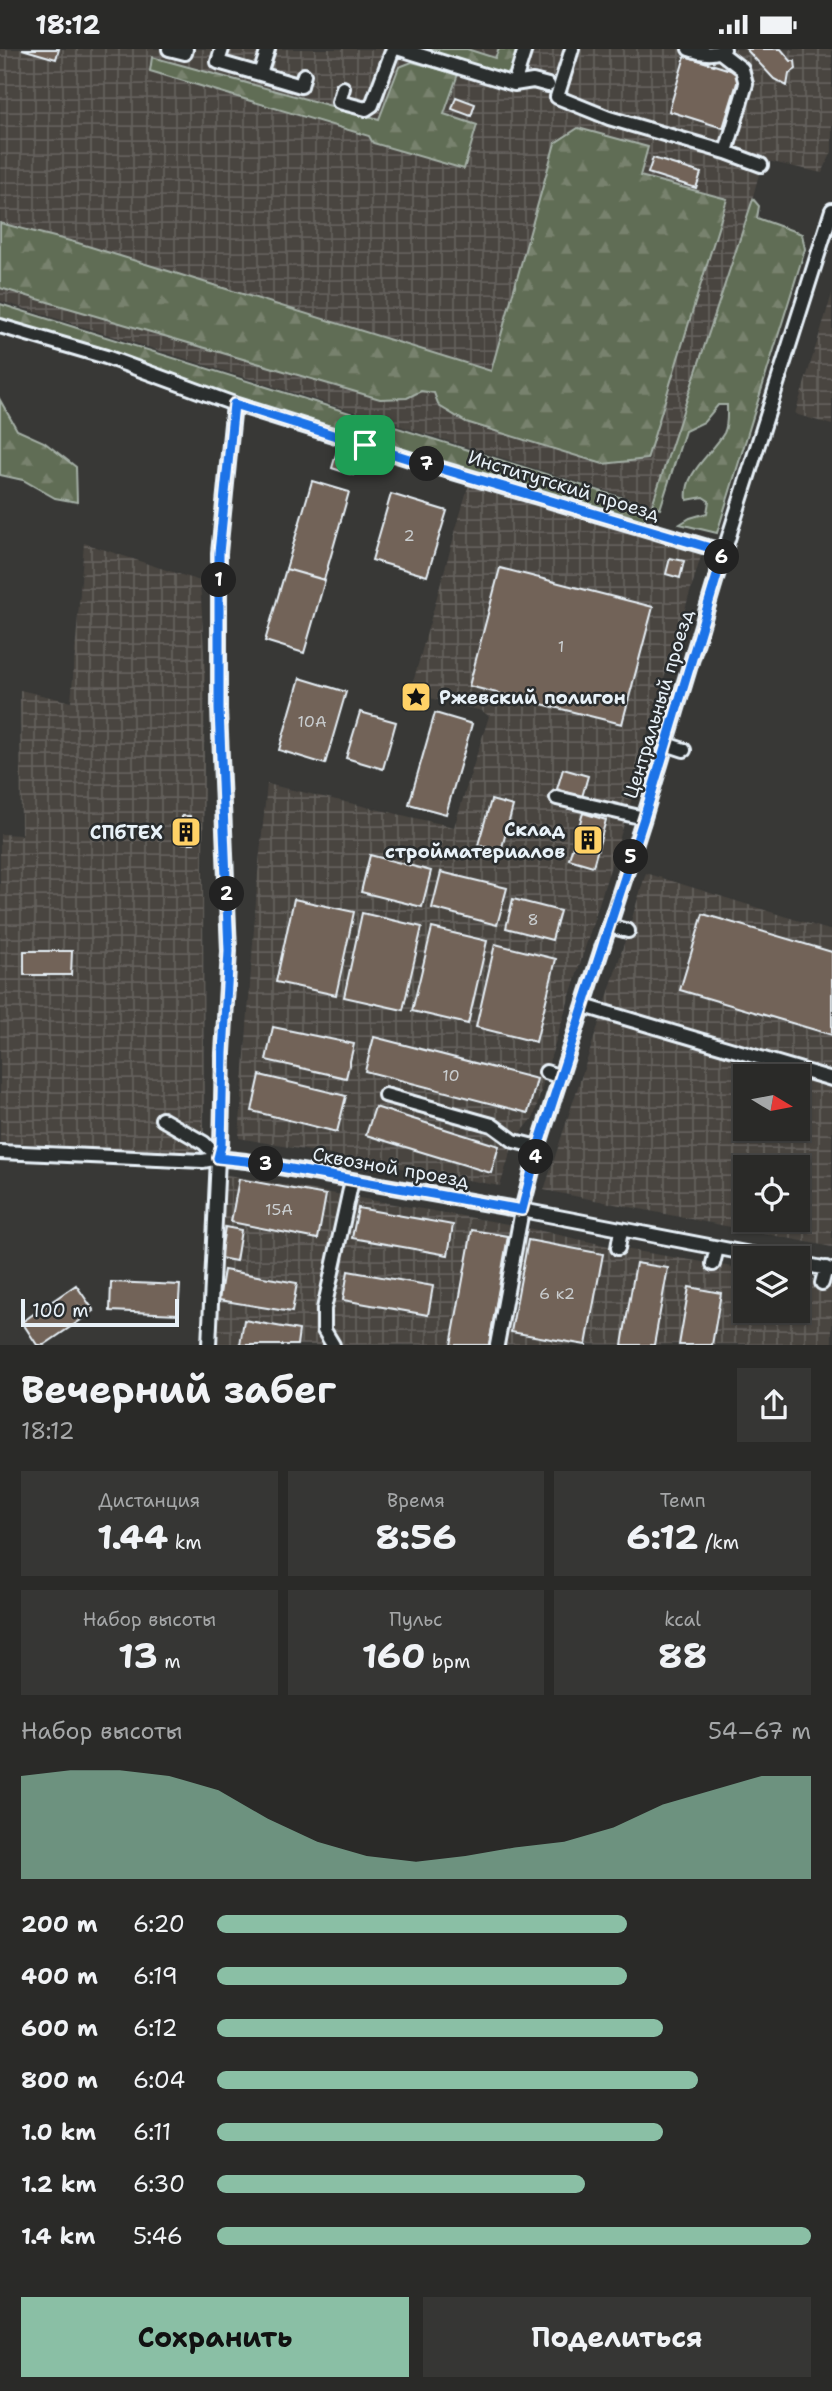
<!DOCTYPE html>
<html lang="ru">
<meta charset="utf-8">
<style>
:root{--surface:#2a2a28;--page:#363634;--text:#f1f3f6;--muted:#a5a7a8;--line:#464645;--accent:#8abfa5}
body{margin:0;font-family:"Shantell Sans",sans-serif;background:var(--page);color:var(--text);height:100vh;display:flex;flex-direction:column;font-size:26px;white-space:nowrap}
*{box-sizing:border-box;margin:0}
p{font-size:23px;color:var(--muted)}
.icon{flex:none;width:38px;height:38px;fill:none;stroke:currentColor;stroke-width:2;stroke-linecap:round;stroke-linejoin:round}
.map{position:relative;height:1296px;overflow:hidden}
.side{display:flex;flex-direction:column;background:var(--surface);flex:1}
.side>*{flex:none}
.needle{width:46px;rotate:100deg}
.controls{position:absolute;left:733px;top:1015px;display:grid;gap:14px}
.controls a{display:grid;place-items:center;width:77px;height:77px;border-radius:0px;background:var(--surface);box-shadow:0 2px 5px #0004,0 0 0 2px var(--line);font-size:35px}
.scale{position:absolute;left:21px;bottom:18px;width:158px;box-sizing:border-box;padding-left:7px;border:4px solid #e8f1f8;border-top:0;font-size:19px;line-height:24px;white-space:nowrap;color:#e8f1f8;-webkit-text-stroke:5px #2a2d2e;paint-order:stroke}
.pin{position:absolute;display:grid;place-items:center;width:60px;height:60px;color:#fff;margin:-30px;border-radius:14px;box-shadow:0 4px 10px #0006}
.km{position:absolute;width:35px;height:35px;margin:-18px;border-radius:50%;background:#222;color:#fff;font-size:19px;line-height:35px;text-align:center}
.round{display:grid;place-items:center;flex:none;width:74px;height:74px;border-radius:0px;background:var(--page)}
.summary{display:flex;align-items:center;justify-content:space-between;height:119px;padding:0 21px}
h1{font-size:38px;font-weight:700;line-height:52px}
.metrics{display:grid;grid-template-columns:repeat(3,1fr);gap:10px;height:119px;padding:7px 21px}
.metrics div{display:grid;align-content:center;border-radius:0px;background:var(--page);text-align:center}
.metrics b{font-size:35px;font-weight:700}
.metrics small{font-size:19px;font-weight:400}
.metrics p{font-size:19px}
.chart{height:196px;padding:14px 21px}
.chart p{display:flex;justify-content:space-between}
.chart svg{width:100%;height:126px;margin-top:7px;fill:var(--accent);opacity:.7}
.action{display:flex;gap:14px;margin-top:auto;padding:14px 21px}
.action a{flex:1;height:80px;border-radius:0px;background:var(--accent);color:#111;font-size:28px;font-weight:700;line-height:80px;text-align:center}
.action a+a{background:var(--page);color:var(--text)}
ul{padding:0 21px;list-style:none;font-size:23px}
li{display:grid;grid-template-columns:112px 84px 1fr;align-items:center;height:52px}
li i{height:18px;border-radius:9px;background:var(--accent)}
.status{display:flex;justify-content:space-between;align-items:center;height:49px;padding:0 35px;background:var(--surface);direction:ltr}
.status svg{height:19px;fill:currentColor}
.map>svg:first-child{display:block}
.industrial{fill:url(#industrial-grid);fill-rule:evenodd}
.forest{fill:url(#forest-firs);stroke:#a4afa6;stroke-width:2}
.building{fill:#726458;stroke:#e8f1f8;stroke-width:2}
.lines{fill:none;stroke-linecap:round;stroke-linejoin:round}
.minor-casing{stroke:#e8f1f8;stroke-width:18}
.minor{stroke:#2a2d2e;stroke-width:12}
.route-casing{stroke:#fff;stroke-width:14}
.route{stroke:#1a73e8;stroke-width:9}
.labels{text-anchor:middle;stroke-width:5;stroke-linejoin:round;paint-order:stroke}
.number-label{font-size:16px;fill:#caced0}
.street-label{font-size:19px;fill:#e8f1f8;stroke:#2a2d2e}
.poi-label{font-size:19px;font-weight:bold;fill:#e8f1f8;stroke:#2a2d2e;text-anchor:end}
</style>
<div class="status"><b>18:12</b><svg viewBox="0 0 49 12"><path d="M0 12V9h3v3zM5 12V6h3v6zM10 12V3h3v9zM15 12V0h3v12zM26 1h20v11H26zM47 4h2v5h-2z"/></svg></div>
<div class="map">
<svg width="832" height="1296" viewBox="0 0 832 1296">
<defs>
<pattern id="industrial-grid" width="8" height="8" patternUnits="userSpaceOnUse" patternTransform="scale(1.75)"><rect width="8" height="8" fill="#494540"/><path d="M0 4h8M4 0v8" fill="none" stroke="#63605c"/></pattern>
<pattern id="forest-firs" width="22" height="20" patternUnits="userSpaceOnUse" patternTransform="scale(1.75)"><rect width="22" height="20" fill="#616d55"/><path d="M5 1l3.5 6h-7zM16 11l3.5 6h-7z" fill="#78826e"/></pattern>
</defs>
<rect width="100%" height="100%" fill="#383836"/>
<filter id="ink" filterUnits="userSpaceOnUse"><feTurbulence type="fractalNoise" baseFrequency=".0143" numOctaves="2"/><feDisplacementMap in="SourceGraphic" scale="14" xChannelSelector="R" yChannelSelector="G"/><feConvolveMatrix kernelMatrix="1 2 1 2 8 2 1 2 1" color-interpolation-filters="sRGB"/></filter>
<g filter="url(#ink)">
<path class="industrial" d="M0 0H832V103L822 124 763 111 746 172 652 456 0 252Z
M832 245V376L795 365Z
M469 434 643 488 702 504 643 699 647 702 546 1023 534 1068 514 1092 500 1137 239 1089 258 824 267 735 454 778 489 667 482 662 410 644Z
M84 494 200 532 205 620 203 817 204 1105 0 1093V785L21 786 20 641 71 653Z
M646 824 832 882V1198L544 1141 603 962ZM746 1027H798V1080H746ZM746 1118H798V1171H746Z
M222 1125 519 1177 618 1199 745 1220 746 1262H798V1229L832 1235V1295L215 1296Z"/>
<path class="forest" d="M402 0H467L495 9 499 0H523L513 31Z
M152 8 379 70 399 18 412 13 458 25 444 65 477 76 464 120 373 94 369 87 150 22Z
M578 79 648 98 640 127 727 150 647 410 603 415 466 373 439 357 434 344 421 342 407 349 380 350 0 239V174L78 194 491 322 555 94Z
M753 150 759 157 757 169 802 185 805 200 717 484 680 475 690 469 707 464 709 452 703 448 687 451C683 424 712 405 724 384 728 376 727 365 727 356H718L704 373 685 382 660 460 652 456Z
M0 255 645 456 648 462 644 473 233 350 0 271Z
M0 351 17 381 44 393 76 418 77 453 55 449 23 431 0 426Z"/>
<path class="building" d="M22 0H59L56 10Z
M746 0H781L791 12H795L796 20 789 25 787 37 774 30Z
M685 7 740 24 723 79 669 62Z
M456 48 475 55 471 67 452 60Z
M653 109 701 124 696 139 648 124Z
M337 402 358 410 353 426 332 419Z
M312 432 349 443 324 531 286 520Z
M391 445 447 462 427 527 372 511Z
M670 509 684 512 680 529 666 525Z
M500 519 653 558 622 675 469 637Z
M286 520 325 531 304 604 265 592Z
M300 629 346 643 325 715 279 701Z
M360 663 396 673 383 720 346 709Z
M435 664 472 675 446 765 409 755Z
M563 720 588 727 582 748 557 740Z
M491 751 513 757 501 802 478 796Z
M583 764 606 771 593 817 569 810Z
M182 767H190V772H194V794H178L177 772H182Z
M370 806 431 822 422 858 361 843Z
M441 823 507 839 497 876 432 859Z
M294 850 354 863 336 946 276 933Z
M513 850 560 862 552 891 506 879Z
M362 864 422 878 403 961 344 948Z
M703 865 832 903V986L680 941Z
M432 879 487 892 468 975 412 962Z
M495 895 556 910 536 993 476 978Z
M24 902H72L71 926H24Z
M273 978 354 995 346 1029 266 1011Z
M374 988 537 1030 528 1064 365 1022Z
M260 1026 346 1047 337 1083 252 1062Z
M375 1058 499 1097 491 1124 366 1086Z
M239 1130 326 1146 318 1190 231 1173Z
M358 1159 453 1176 448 1206 352 1189Z
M225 1178 241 1181 236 1212 220 1209Z
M472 1181 508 1187 489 1296H451Z
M528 1191 603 1205 586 1296 511 1283Z
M636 1214 668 1219 654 1296H622Z
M224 1221 297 1234 292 1263 219 1251Z
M348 1222 433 1237 428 1266 343 1251Z
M111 1233 180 1236 178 1265 110 1262Z
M76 1236 94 1262 44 1296H37L22 1273Z
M689 1238 721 1244 712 1296H679Z
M244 1271 299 1281 297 1296H240Z"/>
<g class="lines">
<g class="minor-casing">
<path id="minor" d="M169 0 185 4 186 0
M222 0 218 13 260 25
M268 0 260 25 301 37 304 26
M400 0 514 35 533 32 548 36
M572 0 557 48 609 69 726 103 761 116
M689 0C699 4 715 7 724 0
M720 3 742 20 746 35 726 103
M514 35 525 0
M343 39 339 53 366 60 372 56 393 0
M0 277 106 308 234 355 422 414 724 503
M666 695 684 701
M557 749 644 769
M609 877 628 882
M584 957 832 1030
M546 1023 561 1028
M385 1046 492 1076 514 1092 538 1098
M162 1070 204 1094 210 1100
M0 1103 203 1112 218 1109 246 1112 522 1161 771 1209
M618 1199 621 1181
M798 1214 832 1221
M713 1215 717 1199
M822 1234 826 1219
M209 1296 218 1109 221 1097 223 1004 229 902 219 660V504L234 355
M333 1296 324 1281V1260L352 1131
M497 1296 522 1161 538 1098 644 769 724 503 832 161"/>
</g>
<use href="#minor" class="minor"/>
</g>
</g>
<g class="lines" filter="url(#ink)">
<g class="route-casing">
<path id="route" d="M234 355 422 414 724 503 644 769 538 1098 522 1161 246 1112 218 1109 221 1097 223 1004 229 902 219 660V504Z"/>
</g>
<use href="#route" class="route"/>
</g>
<defs>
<g id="sight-square" transform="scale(1.575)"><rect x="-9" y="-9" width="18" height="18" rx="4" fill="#ffd166" stroke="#2a2d2e"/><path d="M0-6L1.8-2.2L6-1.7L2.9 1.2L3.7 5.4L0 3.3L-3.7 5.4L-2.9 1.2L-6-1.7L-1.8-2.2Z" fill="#111"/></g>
<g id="building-square" transform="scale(1.575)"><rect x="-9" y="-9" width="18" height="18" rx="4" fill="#ffd166" stroke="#2a2d2e"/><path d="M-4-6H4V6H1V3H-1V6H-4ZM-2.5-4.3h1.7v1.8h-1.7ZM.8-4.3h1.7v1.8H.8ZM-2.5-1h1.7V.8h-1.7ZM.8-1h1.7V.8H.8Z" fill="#111"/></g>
</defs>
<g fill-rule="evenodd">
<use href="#sight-square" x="416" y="648"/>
<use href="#building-square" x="186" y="783"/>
<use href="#building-square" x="588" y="791"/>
</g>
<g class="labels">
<g class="number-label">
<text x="409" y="492">2</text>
<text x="561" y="603">1</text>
<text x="312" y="678">10А</text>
<text x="533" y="876">8</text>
<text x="451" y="1032">10</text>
<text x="279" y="1166">15А</text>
<text x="557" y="1250">6 к2</text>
</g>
<g class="street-label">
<text transform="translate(564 436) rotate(17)" y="7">Институтский проезд</text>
<text transform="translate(658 655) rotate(-73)" y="7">Центральный проезд</text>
<text transform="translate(391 1118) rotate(10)" y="7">Сквозной проезд</text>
</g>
<g class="poi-label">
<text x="439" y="655" text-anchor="start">Ржевский полигон</text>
<text x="565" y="787">Склад<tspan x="565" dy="22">стройматериалов</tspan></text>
<text x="163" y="790">СПбТЕХ</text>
</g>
</g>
</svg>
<div class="controls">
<a><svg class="needle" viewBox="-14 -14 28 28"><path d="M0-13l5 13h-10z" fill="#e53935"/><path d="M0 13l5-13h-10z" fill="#a5a7a8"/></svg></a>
<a><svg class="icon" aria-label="locate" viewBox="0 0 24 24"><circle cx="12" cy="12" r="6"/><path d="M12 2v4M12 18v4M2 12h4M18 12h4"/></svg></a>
<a><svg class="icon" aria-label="layers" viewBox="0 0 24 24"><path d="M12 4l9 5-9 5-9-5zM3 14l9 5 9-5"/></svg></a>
</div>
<div class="scale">100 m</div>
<div class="pin" style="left:365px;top:396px;background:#1e9e55"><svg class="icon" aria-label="arrive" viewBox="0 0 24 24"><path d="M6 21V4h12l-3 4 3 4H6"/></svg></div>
<b class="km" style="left:219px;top:531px">1</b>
<b class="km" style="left:227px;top:845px">2</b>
<b class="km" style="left:266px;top:1115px">3</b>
<b class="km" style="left:536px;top:1108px">4</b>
<b class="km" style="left:631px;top:808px">5</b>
<b class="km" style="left:722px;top:508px">6</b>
<b class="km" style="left:427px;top:415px">7</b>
</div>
<section class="side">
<div class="summary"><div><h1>Вечерний забег</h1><p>18:12</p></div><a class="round"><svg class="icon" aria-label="share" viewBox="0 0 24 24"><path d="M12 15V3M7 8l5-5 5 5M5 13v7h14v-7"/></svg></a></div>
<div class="metrics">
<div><p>Дистанция</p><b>1.44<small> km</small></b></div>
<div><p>Время</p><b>8:56</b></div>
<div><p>Темп</p><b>6:12<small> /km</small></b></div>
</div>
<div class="metrics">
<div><p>Набор высоты</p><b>13<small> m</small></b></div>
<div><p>Пульс</p><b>160<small> bpm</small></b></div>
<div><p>kcal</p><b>88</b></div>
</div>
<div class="chart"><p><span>Набор высоты</span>54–67 m</p>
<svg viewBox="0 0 160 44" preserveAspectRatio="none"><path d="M0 44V8L10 6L20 6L30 8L40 13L50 23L60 31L70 36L80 38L90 36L100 33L110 31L120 26L130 18L140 13L150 8L160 8V44z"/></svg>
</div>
<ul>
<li><b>200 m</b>6:20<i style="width:69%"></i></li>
<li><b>400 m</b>6:19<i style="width:69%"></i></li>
<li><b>600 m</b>6:12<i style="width:75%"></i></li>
<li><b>800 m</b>6:04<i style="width:81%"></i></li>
<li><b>1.0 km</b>6:11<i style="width:75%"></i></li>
<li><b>1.2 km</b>6:30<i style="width:62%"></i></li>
<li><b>1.4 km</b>5:46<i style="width:100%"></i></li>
</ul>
<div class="action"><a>Сохранить</a><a>Поделиться</a></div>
</section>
